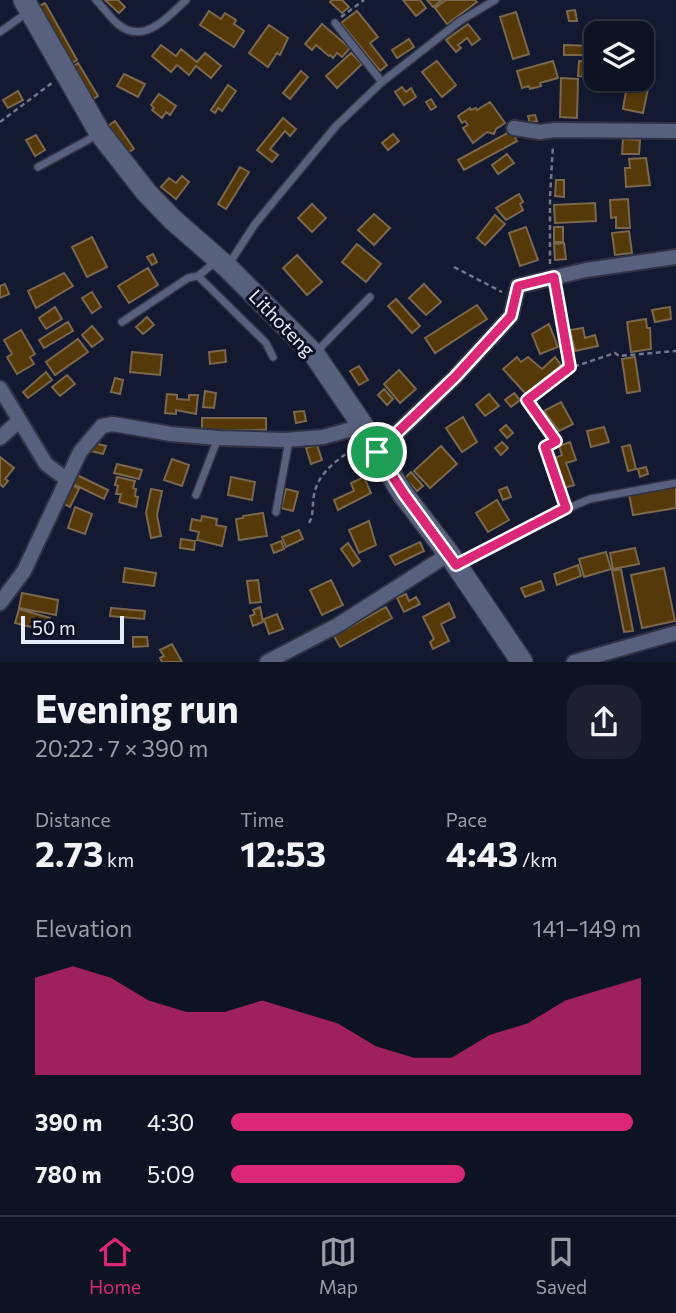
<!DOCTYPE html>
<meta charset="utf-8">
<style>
:root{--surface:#0e1324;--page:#1c2031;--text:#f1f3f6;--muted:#9b9ea6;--line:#2e3241;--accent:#db2777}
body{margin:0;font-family:Commissioner,sans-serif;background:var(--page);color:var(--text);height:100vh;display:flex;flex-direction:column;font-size:26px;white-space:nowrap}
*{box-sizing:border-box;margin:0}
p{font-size:23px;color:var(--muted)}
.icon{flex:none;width:38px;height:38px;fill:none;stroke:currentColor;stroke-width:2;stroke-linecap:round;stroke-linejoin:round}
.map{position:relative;height:662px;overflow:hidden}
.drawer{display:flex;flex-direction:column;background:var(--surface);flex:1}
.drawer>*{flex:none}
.buttons{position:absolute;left:584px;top:21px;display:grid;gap:14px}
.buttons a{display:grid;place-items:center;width:70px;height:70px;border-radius:14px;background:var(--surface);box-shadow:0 4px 10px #0003,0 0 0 2px var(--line);font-size:35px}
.scale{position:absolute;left:21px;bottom:18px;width:103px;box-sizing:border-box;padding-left:7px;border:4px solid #e6ecfc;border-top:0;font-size:19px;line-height:24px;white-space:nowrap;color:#e6ecfc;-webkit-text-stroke:5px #0b1026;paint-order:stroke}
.pin{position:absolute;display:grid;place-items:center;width:60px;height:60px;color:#fff;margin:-30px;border:4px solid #fff;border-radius:50%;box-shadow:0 2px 7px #0007}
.round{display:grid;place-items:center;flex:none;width:74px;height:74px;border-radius:21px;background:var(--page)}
.summary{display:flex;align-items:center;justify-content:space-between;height:119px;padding:0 35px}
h1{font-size:38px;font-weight:700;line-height:52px}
.metrics{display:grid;grid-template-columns:repeat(3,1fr);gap:10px;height:119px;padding:7px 35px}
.metrics div{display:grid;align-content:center}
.metrics b{font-size:35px;font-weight:700}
.metrics small{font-size:19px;font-weight:400}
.metrics p{font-size:19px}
.chart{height:196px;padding:14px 35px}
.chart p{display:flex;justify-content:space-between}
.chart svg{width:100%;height:126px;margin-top:7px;fill:var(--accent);opacity:.7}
ul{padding:0 35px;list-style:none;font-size:23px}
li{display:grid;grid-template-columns:112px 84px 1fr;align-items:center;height:52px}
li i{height:18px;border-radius:9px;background:var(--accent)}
.tab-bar{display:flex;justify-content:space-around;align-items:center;height:98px;border-top:2px solid var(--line);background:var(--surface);font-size:19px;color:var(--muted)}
.tab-bar a{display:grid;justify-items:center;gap:4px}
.tab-bar .active{color:var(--accent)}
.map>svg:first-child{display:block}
.building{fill:#563908;stroke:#7a674d;stroke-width:2}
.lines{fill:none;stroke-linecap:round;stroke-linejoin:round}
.service-casing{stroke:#303245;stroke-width:10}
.minor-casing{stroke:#303245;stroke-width:18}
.secondary-casing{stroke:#303245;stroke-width:24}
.path{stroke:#71778b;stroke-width:2.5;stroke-dasharray:5 3.5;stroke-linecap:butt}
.service{stroke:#57607c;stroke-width:7}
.minor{stroke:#57607c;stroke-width:14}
.secondary{stroke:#57607c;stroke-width:21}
.route-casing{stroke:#fff;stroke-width:14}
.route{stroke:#db2777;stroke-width:9}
.labels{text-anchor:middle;stroke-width:6;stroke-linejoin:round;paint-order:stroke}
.street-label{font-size:19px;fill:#e6ecfc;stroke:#0b1026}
</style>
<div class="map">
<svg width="676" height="662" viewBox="0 0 676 662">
<rect width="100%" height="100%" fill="#131930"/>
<path class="building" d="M105 0H118L125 7 119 13Z
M332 0H342L349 7 342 13 330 2Z
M403 0H420L426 8 416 16Z
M427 0H442L433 7Z
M446 0H475L477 2 447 24 435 8Z
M45 3 77 60 69 65 37 7Z
M575 10 577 21H569L567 11Z
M209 11 221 19 225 13 236 20 234 24 244 31 234 47 200 25Z
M357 11 378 37 370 43 387 65 380 71 341 23Z
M516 12 529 54 513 59 500 17Z
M322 24 350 48 342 57 337 53 333 58 330 55 329 56 316 45 312 50 305 44Z
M468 24 480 39 472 45 467 38 458 45 461 48 456 52 446 40Z
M269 25 288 38 280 55 277 53 268 67 249 53Z
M409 39 414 47 397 58 392 50Z
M161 45 176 56 181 49 197 62 205 53 221 66 211 78 196 66 189 75 177 65 171 72 152 56Z
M564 45 597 46V55H564Z
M351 53 362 64 337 88 326 76Z
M437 61 456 85 442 97 422 72Z
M553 61 558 78 540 83 541 86 530 89 529 86 522 88 517 71Z
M579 61 597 62V77L578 76Z
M78 63 98 96 90 101 71 68Z
M301 71 308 77 290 99 283 93Z
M124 74 145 84 138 97 117 86Z
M561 78 578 79 577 118 560 117Z
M642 78 650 79 643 113 623 109 628 79Z
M228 85 236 91 222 111 218 108 215 113 211 110Z
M402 87 406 92 411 88 416 97 404 105 395 92Z
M18 91 23 100 8 108 3 100Z
M159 94 176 106 170 115 166 112 162 118 152 110 154 108 151 105Z
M431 99 436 107 431 110 426 102Z
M490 102 505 123 496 129 494 134 487 132 473 143 463 128 468 125 465 121 462 123 458 116 470 108 471 110 476 108 477 110Z
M535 115 537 121 530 123 528 116Z
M283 118 296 129 290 136 285 131 270 149 278 155 272 162 257 150Z
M115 121 134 149 127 153 108 126Z
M511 131 517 141 464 170 458 160Z
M393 134 399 141 388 150 382 143Z
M36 135 45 150 35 156 26 140Z
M623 139 640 140 639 154H622Z
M507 154 514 163 498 174 492 165Z
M646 158 650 185 626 187 625 168H630L629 159Z
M240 167 249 172 226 209 218 204Z
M182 176 189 182 176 199 161 187 169 178 176 183Z
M556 180H564V197L555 196Z
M519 194 523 202 520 204 523 210 506 220 496 208Z
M628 199 630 228H616V217L611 218 610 200Z
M595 203 596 221 555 223 554 205Z
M312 204 326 218 312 232 298 218Z
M374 214 390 228 374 245 358 230Z
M495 215 505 224 485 245 477 238Z
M526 227 538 260 520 266 509 233Z
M554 227H563V242H554Z
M629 231 632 253 615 255 612 233Z
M92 237 107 267 87 277 72 247Z
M564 243 566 259 555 260 554 244Z
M357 244 381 264 366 282 342 262Z
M153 254 157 262 152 265 147 257Z
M297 255 322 282 307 295 283 268Z
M148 268 158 285 129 303 118 286Z
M64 273 73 286 36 308 28 291Z
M5 284 9 294 0 298V286Z
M424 284 441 302 426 315 409 298Z
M92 292 101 307 92 313 82 298Z
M396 299 420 326 412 333 388 306Z
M477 305 487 319 435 353 425 338Z
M55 307 62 319 46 329 39 318Z
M670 307 671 319 655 322 652 310Z
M147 317 154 325 143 334 136 327Z
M646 319 647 328H650L651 349 631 352 627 322Z
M68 322 73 331 44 348 39 340Z
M549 324 558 347 540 354 532 334Z
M92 326 103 339 92 347 82 335Z
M583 328 585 338 595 335 598 346 575 351 570 330Z
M21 330 35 354 30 357 34 364 17 374 7 357 12 354 4 340Z
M78 339 88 352 55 375 46 362Z
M225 350 226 362 210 364 209 352Z
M132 352 162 355 160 375 130 372Z
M517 357 521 362 528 357 542 369 555 357 561 365 526 394 503 369Z
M635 357 640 391 627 393 622 359Z
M359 366 368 380 359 385 350 371Z
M399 370 416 389 400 403 384 384Z
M46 372 52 380 28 398 23 392Z
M67 375 75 384 60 396 52 387Z
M115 378 123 380 120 394 111 392Z
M384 389 393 399 387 405 378 395Z
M205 391 216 393 214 408 203 407Z
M514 393 520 400 511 407 505 400Z
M167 394 177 395V399L189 400V395H198L196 414 176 410V414L165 413Z
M489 394 499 406 485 416 476 405Z
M561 402 573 424 559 431 544 411Z
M304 411 306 421 296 423 294 412Z
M463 417 477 442 462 452 446 428Z
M202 418H266V430H202Z
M506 425 513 433 507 438 500 430Z
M604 427 609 442 591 447 587 431Z
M502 442 508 448 501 455 495 448Z
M570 442 576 460 566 463 574 485 564 488 555 458 562 455 559 446Z
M94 443 106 446 103 454 91 451Z
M317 445 322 460 311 464 306 448Z
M630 445 636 469 628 471 622 447Z
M441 446 457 464 430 488 414 471Z
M0 457 14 468 5 479 8 481 3 487 0 484Z
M172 459 189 465 182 486 164 480Z
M117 464 142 470 139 479 114 473Z
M646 467 648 474 640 477 638 469Z
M411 472 423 486 417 491 405 478Z
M77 475 108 490 104 499 73 484Z
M117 477 135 481 133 488 136 489 135 496 138 497 136 507 119 502 121 494H116L118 486 115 485Z
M231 477 255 482 252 500 228 495Z
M364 477 371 493 338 510 334 500 354 491 351 483Z
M72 485 79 489 70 507 63 503Z
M676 486V508L633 515 629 494Z
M507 487 511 497 503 500 499 490Z
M151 489 162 491 157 515 161 536 151 538 146 513Z
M286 489 298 492 293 511 281 508Z
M497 500 509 520 488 532 476 513Z
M75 507 92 514 85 534 68 528Z
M263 513 267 536 239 540 236 519 243 518V516Z
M202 516 217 519 216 525 226 527 222 546 197 540 199 532 190 530 192 519 201 521Z
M369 521 376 545 359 553 349 530Z
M299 530 303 539 286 547 282 537Z
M181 539 195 541 194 550 180 548Z
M281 541 284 549 274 553 271 545Z
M420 542 424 551 395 565 390 556Z
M348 543 360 561 353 566 341 549Z
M635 548 639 564 613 569 610 553Z
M606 552 611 569 584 577 579 559Z
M578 565 581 576 557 585 554 574Z
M125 568 156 573 154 586 123 582Z
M664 568 675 621 642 628 631 575Z
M621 569 633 631 624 632 612 571Z
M258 580 261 602 250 603 247 581Z
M331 580 343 605 322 615 310 590Z
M541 581 544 590 525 597 521 588Z
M22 593 58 600 56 615 19 608Z
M406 594 409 601 416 597 420 604 404 612 397 598Z
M449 603 455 617 441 624 449 641 433 649 430 642 434 639 423 617Z
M260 607 263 622 253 626 250 616 255 614 253 610Z
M386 607 392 618 340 647 334 636Z
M111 608 145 611 144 619 110 616Z
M19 609 50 618 47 631 15 623Z
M277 614 283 629 269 634 264 619Z
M133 637H147L148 646 133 647Z
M172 644 182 662H162L160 658 164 656 160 650Z"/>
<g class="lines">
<g class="service-casing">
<path id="service" d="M96 0C104 8 111 19 119 25 144 45 169 16 186 0
M335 23 382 82
M0 32 28 12
M38 167 97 135
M229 264 255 224 336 126 382 82 460 21 495 0
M198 276 266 343 273 357
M122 322 188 278 198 276 218 260
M315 353 370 297
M545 447 566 508
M196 495 218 438
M276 512 288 446 285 440
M542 519 590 499 676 483"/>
</g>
<g class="minor-casing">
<path id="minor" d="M514 128 540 132 554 130 676 131
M0 388 46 464 66 479
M0 438 19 421
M377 452 455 377 511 316 518 286 586 270 676 257
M0 603 24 571 80 452 102 426 113 424 171 434 219 438 285 440 323 437 363 426
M267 662 338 625 449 554
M574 662 676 633"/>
</g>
<g class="secondary-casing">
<path id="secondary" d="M24 0 100 133 146 192 172 219 227 267 314 354 363 426 377 452 403 494 449 554 522 662"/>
</g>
<path class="path" d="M341 17 364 0
M0 122 53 82
M550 264V197L553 145
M454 267 502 292
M557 291 570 367
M527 400 556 441 554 442
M526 401 567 369 615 353 619 356 676 351
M309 523C314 515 312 504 314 495 318 472 338 460 355 447
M472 557 534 524"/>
<use href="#service" class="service"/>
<use href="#minor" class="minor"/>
<use href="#secondary" class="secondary"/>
</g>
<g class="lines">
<g class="route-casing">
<path id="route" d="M554 277 570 367 527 400 556 441 545 447 566 508 456 565 404 494 377 452 455 377 511 316 518 286Z"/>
</g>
<use href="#route" class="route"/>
</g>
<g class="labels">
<g class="street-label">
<text transform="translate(282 323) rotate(46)" y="7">Lithoteng</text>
</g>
</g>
</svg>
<div class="buttons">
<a><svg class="icon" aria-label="layers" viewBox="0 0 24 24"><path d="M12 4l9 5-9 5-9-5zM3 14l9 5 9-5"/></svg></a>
</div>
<div class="scale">50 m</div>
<div class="pin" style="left:377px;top:452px;background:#1e9e55"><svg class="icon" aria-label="arrive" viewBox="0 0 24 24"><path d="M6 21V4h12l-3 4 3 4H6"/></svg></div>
</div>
<section class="drawer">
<div class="summary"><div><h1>Evening run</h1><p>20:22 · 7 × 390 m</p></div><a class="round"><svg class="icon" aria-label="share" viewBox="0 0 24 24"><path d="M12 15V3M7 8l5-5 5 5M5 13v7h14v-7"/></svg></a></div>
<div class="metrics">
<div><p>Distance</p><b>2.73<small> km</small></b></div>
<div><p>Time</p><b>12:53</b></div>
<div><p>Pace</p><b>4:43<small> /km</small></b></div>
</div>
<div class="chart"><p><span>Elevation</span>141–149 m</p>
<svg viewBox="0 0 160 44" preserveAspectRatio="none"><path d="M0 44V10L10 6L20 10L30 18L40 22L50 22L60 18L70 22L80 26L90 34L100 38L110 38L120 30L130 26L140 18L150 14L160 10V44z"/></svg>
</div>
<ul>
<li><b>390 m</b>4:30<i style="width:98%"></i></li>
<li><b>780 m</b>5:09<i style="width:57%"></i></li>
</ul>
</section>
<nav class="tab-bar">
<a class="active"><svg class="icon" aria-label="home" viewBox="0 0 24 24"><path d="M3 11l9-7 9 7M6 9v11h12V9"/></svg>Home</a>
<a><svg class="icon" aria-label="map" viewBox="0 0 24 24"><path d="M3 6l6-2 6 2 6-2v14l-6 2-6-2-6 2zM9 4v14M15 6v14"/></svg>Map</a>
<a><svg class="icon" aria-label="saved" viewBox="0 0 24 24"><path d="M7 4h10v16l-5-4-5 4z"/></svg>Saved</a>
</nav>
